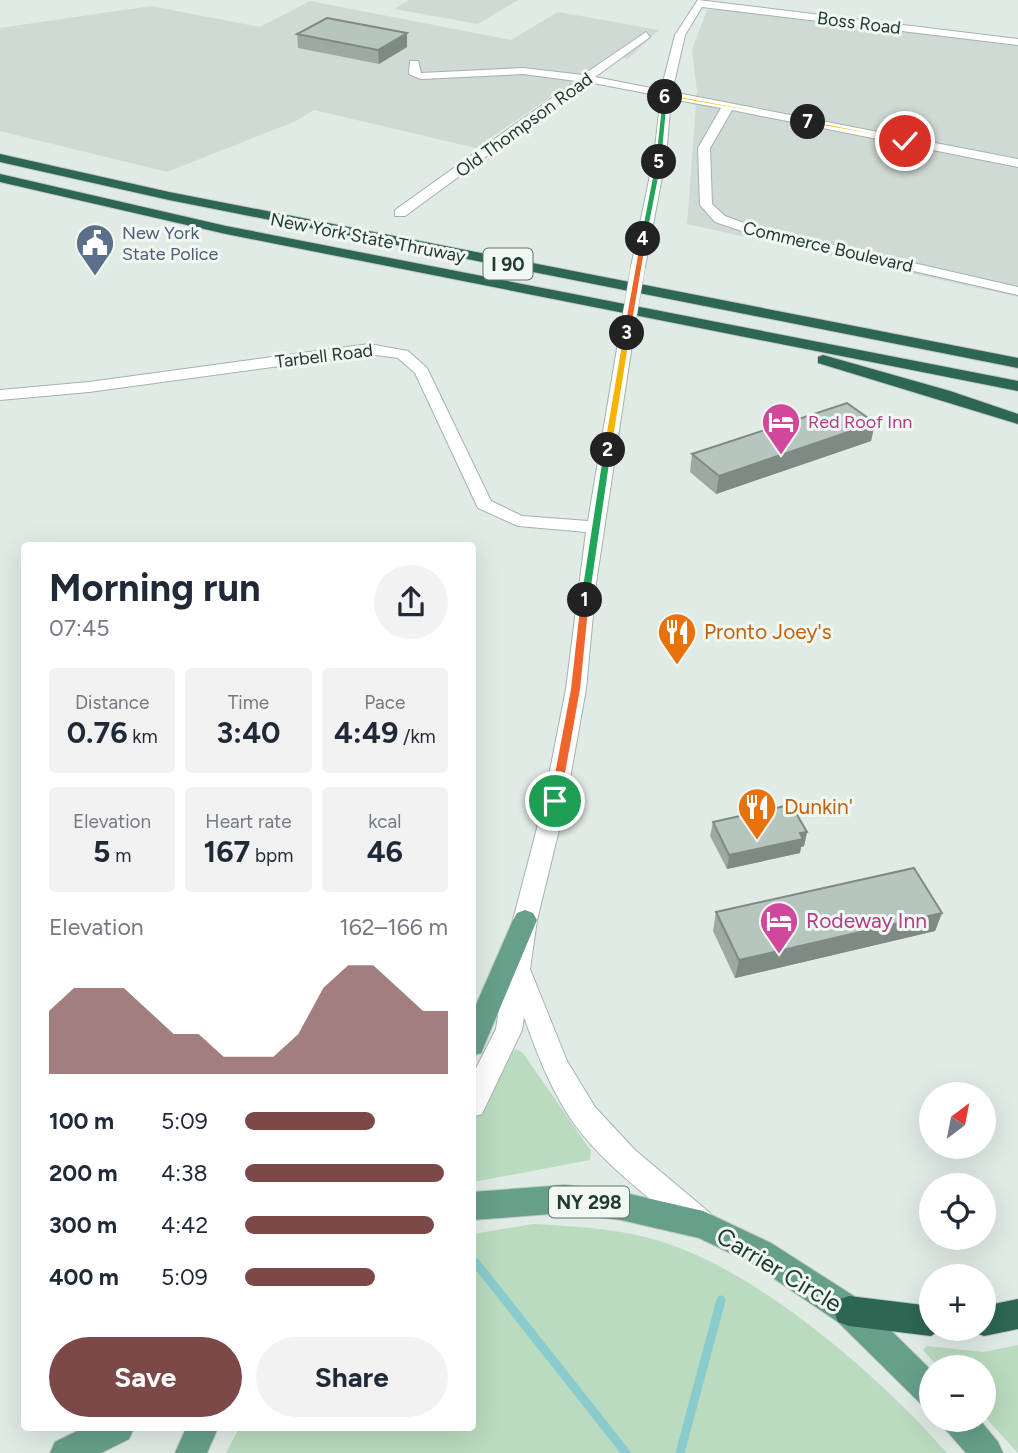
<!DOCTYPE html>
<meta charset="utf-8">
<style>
:root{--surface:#fff;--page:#f2f2f3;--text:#1f2937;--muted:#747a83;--accent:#7c4948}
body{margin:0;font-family:Figtree,sans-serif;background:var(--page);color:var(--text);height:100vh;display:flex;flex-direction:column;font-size:26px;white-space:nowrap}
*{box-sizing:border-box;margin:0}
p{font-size:23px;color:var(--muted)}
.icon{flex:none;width:38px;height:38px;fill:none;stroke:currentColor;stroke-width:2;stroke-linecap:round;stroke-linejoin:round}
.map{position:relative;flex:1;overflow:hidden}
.sheet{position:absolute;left:21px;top:542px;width:455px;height:889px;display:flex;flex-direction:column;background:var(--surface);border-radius:7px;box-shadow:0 7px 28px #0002}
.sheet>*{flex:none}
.needle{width:46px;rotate:32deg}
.controls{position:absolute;left:919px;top:1082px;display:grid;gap:14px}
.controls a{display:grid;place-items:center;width:77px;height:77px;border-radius:50%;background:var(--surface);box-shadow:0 7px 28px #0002;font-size:35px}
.pin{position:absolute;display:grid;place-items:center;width:60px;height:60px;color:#fff;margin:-30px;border:4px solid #fff;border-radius:50%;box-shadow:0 2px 7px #0007}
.km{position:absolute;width:35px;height:35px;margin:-18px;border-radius:50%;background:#222;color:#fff;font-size:19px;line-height:35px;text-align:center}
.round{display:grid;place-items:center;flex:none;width:74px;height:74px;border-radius:37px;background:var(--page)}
.overview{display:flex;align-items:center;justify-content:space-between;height:119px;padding:0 28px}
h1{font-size:38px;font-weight:700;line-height:52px}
.figures{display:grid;grid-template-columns:repeat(3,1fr);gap:10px;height:119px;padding:7px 28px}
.figures div{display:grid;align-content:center;border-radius:7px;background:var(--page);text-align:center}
.figures b{font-size:30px;font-weight:700}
.figures small{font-size:19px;font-weight:400}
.figures p{font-size:19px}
.chart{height:196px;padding:14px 28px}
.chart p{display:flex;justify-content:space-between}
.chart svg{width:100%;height:126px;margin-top:7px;fill:var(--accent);opacity:.7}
.action{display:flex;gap:14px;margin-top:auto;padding:14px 28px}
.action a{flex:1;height:80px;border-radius:42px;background:var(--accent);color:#fff;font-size:28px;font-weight:700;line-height:80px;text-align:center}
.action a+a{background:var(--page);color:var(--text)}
ul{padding:0 28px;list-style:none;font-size:23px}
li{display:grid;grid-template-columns:112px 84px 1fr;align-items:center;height:52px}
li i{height:18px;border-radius:9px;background:var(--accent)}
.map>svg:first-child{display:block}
.built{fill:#cfdad4}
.green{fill:#badbbf}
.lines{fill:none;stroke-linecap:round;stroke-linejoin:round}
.stream{stroke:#8acbce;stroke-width:9}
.minor-casing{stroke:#a3b3ab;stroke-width:2}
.major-casing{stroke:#c1c8c5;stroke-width:2}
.highway-casing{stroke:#c1c8c5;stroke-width:2}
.minor{fill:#fff;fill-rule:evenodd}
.major{fill:#669f8a;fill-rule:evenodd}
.highway{fill:#2e6654;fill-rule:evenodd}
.minor-bridge-casing{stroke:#a3b3ab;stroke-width:15;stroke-linecap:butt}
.minor-bridge{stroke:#fff;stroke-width:14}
.wall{fill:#9da9a3}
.shaded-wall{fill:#7f8a85}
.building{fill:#b6c5be;stroke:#7f8a85;stroke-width:2}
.split-1{fill:#f0652b;stroke:#fff;stroke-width:2}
.split-2{fill:#22a559;stroke:#fff;stroke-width:2}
.split-3{fill:#f5b400;stroke:#fff;stroke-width:2}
.split-4{fill:#f0652b;stroke:#fff;stroke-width:2}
.split-5{fill:#22a559;stroke:#fff;stroke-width:2}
.split-6{fill:#22a559;stroke:#fff;stroke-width:2}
.split-7{fill:#f5b400;stroke:#fff;stroke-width:2}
.split-8{fill:#f5b400;stroke:#fff;stroke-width:2}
.labels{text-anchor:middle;stroke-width:6;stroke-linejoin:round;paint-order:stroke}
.far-street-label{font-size:18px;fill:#223b31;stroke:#f1f7f3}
.far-service-label{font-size:18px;fill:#4e5e75;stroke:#f1f7f3;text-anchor:start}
.far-hotel-label{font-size:18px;fill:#b23c85;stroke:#f1f7f3;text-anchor:start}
.shield{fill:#f1f7f3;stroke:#60736b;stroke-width:2}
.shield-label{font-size:19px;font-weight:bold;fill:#223b31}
.food-label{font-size:21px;fill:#c56008;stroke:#f1f7f3;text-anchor:start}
.hotel-label{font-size:21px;fill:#b23c85;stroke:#f1f7f3;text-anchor:start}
.near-street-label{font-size:24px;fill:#223b31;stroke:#f1f7f3}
</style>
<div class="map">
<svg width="1018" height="1453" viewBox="0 0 1018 1453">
<rect width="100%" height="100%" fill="#e0ebe5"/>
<path class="built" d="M409 0H518L478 24 394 9Z
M310 1 511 40 558 12 659 30 628 59 611 55 476 148 314 110 296 121 167 172 0 131V28L151 6 260 27Z
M721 9 1018 45V297L687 224 697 91 692 50 707 10Z"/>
<path class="green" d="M516 1049 523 1053 591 1151 590 1160 473 1182 472 1122 509 1055Z
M533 1224C572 1226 611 1228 649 1238 751 1264 878 1374 947 1453H226L239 1428H472L473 1234Z
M1018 1345V1453L984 1416V1367H938L923 1350 927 1346 983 1352Z"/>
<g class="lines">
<path class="stream" d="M476 1263 626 1453
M680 1453 721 1300"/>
<g class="minor-casing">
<path id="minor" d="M698 0 1018 39V45L702 7 685 35 672 92 1018 159V167L732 110 710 148 712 204 725 216 752 226 1018 287V295L748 233 715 222 700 205 698 148 721 108 671 99 666 156 645 267 633 270 631 267 654 156 661 96 588 82 405 216H395V210L576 81 523 74 421 79 409 74 410 61H418L421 73 523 68 583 75 646 32 650 37 595 77 661 90 675 35Z
M627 327 634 331 596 583 586 689 566 801 537 920 530 969 567 1061 595 1107 635 1150 710 1213 714 1223 710 1233 700 1237 690 1233C651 1198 606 1167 575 1125 552 1093 537 1054 524 1017L522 1030 482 1114 472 1117V1076L496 1029 513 920 544 801 566 689 586 532 518 526 478 508 415 373 398 358 369 354 89 392 0 400V390L89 382 369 344 408 351 427 368 491 501 522 516 588 521 620 331Z"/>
</g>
<g class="major-casing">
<path id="major" d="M525 910 533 913 537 920 481 1053 472 1056V1014L513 920 517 913Z
M565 1185 621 1192 703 1211 771 1243 860 1300 931 1370V1408L920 1403 838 1322 751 1263 699 1238 621 1220 565 1213 472 1220V1192Z
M941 1419H979L998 1442 1003 1453H966L946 1430Z
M83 1428H134L129 1439 101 1453H50L55 1442Z
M186 1428H218L207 1453H175Z"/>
</g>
<g class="highway-casing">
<path id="highway" d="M0 154 169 192 1018 358V368L169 200 0 162Z
M0 174 226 226 1018 381V391L226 234 0 182Z
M823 355 950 391 1018 414V424L818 363V357Z
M849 1296 931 1306V1328H943L931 1336 849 1326 838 1322 834 1311 838 1300Z
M1018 1299V1329L984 1336 973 1332 972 1328H984V1306Z"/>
</g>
<use href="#minor" class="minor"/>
<use href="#major" class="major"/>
<use href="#highway" class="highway"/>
<g class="minor-bridge-casing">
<path id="minor-bridge" d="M627 331 638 267"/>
</g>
<use href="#minor-bridge" class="minor-bridge"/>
</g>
<path class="wall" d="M407 33V47L379 64 298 48 297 34Z
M875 423 871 441 716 494 690 472 692 454Z
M789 814 807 832 804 846 801 847 800 853 727 869 710 836 713 822Z
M716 912 942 913 935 931 735 978 713 931Z"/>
<path class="shaded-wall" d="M407 33V47L379 64 378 50Z
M875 423 871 441 716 494 719 476Z
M807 832 804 846 801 847 800 853 727 869 729 855Z
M942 913 935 931 735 978 739 960Z"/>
<path class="building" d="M327 18 407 33 378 50 297 34Z
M847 403 875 423 719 476 692 454Z
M785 806 789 814 796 813 807 832 800 833 803 839 729 855 713 822Z
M914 868 942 913 739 960 716 912Z"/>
<path class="split-1" d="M585 597 590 600 581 689 561 801 555 805 549 801 570 689 580 600Z"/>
<path class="split-2" d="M608 447 612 450 590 600 585 604 580 600 603 450Z"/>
<path class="split-3" d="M627 330 631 333 612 450 608 453 603 450 623 333Z"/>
<path class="split-4" d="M643 237 647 239 631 333 627 335 623 333 640 239Z"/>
<path class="split-5" d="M659 160 662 162 647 239 643 241 640 239 655 162Z"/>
<path class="split-6" d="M665 96 668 97 662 162 659 164 655 162 662 97Z"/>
<path class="split-7" d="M663 93 808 120 811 122 668 97 665 99Z"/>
<path class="split-8" d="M808 120 905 139 908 141 806 123Z"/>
<defs>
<g id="civic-pin" transform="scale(2.0125)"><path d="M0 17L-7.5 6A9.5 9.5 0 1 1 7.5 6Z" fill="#5c6f8a" stroke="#f1f7f3"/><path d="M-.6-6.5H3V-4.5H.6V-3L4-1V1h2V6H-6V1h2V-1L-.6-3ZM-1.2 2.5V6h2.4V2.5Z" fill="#fff"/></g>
<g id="hotel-pin" transform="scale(2.0125)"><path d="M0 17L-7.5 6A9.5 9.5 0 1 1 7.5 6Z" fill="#d1479c" stroke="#f1f7f3"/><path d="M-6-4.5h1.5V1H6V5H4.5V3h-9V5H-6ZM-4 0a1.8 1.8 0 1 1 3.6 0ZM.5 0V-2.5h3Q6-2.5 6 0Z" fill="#fff"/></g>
<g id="restaurant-pin" transform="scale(2.0125)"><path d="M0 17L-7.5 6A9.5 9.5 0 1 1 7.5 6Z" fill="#e8710a" stroke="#f1f7f3"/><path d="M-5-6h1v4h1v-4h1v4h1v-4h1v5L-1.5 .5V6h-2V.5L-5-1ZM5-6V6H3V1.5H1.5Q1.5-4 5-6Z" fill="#fff"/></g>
</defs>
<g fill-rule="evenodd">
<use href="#civic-pin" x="95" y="243"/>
<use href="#hotel-pin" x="781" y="422"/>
<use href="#restaurant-pin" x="677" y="632"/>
<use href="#restaurant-pin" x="757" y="807"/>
<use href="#hotel-pin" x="779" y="921"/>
</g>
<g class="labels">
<g class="far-street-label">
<text transform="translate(859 23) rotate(7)" y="6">Boss Road</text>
<text transform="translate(524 125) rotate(-36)" y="6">Old Thompson Road</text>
<text transform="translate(368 238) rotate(11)" y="6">New York State Thruway</text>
<text transform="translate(828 247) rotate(13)" y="6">Commerce Boulevard</text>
<text transform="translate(324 356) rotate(-7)" y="6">Tarbell Road</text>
</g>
<g class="far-service-label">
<text x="122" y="239">New York<tspan x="122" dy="21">State Police</tspan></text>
</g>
<g class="far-hotel-label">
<text x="808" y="428">Red Roof Inn</text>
</g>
<g class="shield">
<rect x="483.5" y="248.5" width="49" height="31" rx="5"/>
<rect x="549" y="1186.5" width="80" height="31" rx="5"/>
</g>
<g class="shield-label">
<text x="508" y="271">I 90</text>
<text x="589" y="1209">NY 298</text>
</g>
<g class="food-label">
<text x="704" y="639">Pronto Joey's</text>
<text x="784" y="814">Dunkin'</text>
</g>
<g class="hotel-label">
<text x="806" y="928">Rodeway Inn</text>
</g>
<g class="near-street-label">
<text transform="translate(779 1270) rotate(31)" y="8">Carrier Circle</text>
</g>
</g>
</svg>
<div class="controls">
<a><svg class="needle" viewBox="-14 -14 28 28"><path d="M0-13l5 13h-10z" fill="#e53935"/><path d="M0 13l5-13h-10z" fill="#747a83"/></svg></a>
<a><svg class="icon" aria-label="locate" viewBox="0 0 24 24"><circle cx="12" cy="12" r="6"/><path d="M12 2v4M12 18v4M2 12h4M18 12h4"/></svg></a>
<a>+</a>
<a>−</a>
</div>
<div class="pin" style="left:555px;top:801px;background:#1e9e55"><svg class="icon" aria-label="arrive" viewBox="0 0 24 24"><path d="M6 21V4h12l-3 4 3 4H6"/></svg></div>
<div class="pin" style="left:905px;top:141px;background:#d93025"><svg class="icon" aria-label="check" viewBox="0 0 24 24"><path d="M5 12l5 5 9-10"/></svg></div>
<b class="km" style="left:585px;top:600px">1</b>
<b class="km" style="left:608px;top:450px">2</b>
<b class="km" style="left:627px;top:333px">3</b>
<b class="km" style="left:643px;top:239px">4</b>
<b class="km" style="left:659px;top:162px">5</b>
<b class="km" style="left:665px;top:97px">6</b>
<b class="km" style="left:808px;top:122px">7</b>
<section class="sheet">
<div class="overview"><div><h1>Morning run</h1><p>07:45</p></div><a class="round"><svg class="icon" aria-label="share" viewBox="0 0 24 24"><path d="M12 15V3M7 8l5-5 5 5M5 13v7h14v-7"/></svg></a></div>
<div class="figures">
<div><p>Distance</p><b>0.76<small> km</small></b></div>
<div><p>Time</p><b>3:40</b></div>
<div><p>Pace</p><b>4:49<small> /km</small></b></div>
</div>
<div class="figures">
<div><p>Elevation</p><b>5<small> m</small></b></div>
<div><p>Heart rate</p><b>167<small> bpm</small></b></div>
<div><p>kcal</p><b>46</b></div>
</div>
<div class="chart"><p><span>Elevation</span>162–166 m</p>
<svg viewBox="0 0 160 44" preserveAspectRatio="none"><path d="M0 44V22L10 14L20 14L30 14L40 22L50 30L60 30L70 38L80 38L90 38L100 30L110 14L120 6L130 6L140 14L150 22L160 22V44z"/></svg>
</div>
<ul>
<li><b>100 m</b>5:09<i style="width:64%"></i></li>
<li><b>200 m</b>4:38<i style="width:98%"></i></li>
<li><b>300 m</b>4:42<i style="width:93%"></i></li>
<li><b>400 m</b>5:09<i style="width:64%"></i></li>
</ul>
<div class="action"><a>Save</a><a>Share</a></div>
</section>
</div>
